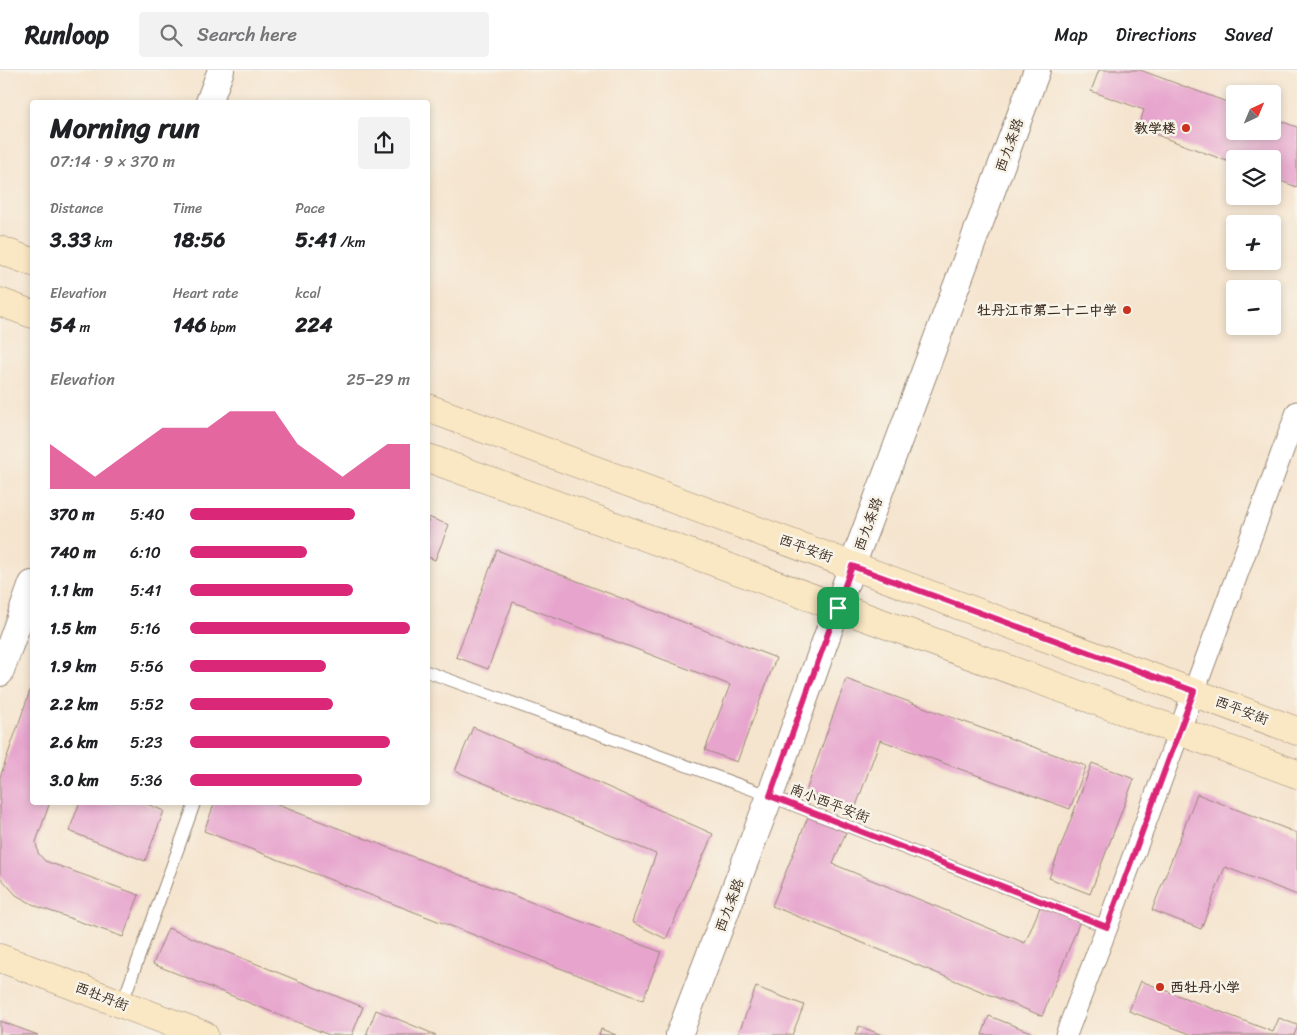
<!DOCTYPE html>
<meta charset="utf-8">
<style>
:root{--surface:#fff;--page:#f2f2f2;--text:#202124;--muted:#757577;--line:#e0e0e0;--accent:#db2777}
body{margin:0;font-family:Sriracha,"LXGW WenKai TC",sans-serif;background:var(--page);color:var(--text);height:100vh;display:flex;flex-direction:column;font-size:19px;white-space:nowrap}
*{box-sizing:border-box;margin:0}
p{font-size:16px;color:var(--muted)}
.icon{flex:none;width:28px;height:28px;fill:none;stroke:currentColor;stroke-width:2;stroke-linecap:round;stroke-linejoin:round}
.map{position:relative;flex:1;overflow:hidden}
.details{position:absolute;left:30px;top:30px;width:400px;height:705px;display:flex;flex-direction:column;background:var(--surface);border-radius:5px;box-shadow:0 2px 8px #0003}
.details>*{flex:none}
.needle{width:32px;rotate:44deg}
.fabs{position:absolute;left:1226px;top:15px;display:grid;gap:10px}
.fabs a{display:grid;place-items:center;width:55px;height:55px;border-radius:5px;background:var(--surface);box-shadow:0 2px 8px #0003;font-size:25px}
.pin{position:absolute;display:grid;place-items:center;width:42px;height:42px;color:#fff;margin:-21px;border-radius:10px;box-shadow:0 2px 8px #0006}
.round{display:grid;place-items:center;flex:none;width:52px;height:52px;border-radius:5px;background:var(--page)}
.overview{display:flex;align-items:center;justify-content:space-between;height:85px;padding:0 20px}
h1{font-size:28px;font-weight:700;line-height:38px}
.stats{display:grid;grid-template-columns:repeat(3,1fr);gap:8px;height:85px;padding:5px 20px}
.stats div{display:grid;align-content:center}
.stats b{font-size:21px;font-weight:700}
.stats small{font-size:14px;font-weight:400}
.stats p{font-size:14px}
.chart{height:140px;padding:10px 20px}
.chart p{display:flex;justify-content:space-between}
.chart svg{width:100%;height:90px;margin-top:5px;fill:var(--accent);opacity:.7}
ul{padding:0 20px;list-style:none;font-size:16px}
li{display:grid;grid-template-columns:80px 60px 1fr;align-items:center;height:38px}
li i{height:12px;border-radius:6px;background:var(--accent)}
header{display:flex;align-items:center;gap:30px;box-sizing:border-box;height:70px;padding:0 25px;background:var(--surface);border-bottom:1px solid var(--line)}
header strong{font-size:24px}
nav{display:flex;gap:28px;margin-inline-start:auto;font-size:18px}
.search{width:350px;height:45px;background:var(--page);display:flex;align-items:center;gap:12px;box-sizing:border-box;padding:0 18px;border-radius:5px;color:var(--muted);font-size:19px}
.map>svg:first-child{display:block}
.building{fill:#e7a5ce}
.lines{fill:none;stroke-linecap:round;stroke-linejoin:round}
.service-casing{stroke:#988776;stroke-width:13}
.minor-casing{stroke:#988776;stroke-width:23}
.tertiary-casing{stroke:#988776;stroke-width:28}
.secondary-casing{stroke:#988776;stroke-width:29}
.service{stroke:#fff;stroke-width:11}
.minor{stroke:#fff;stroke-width:21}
.tertiary{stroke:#fff;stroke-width:26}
.secondary{stroke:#fae7c3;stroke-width:28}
.route-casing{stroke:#fff;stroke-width:10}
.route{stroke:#db2777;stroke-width:6}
.poi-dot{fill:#c8321e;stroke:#f7f3e8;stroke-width:2}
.labels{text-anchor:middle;stroke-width:5;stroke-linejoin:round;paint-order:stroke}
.poi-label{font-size:14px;font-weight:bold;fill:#3b2a1e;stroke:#f7f3e8;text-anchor:end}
.street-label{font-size:14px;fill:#3b2a1e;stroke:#f7f3e8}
</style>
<header>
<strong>Runloop</strong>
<div class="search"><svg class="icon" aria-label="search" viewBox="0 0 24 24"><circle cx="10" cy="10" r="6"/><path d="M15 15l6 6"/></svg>Search here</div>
<nav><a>Map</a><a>Directions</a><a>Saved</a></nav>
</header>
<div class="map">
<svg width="1297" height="965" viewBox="0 0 1297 965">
<rect width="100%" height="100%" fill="#f7f3e8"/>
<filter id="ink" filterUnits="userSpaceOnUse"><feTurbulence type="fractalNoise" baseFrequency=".02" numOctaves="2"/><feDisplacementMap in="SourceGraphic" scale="10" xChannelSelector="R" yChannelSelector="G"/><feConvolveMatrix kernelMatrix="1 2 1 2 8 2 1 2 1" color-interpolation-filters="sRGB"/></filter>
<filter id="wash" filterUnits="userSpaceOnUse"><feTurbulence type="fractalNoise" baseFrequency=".0096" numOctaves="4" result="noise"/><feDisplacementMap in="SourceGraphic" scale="20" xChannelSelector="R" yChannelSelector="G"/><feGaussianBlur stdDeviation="1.12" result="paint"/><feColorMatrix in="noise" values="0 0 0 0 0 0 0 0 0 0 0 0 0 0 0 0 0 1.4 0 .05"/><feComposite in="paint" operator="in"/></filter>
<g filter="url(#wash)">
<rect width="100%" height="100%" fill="#f5e4ce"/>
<g id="blocks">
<path class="building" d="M1099 0H1140L1235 35V61H1272V48L1297 57V117L1272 108V89H1235V94L1138 58 1144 40 1091 21Z
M428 447 449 455 435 490 428 487Z
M497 480 776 588 737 692 705 680 730 615 513 532 488 599 456 587Z
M846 609 1086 696 1070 739 880 670 855 739 806 721Z
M32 615V732H50L36 772 38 783 45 791 139 825 123 867 36 836 16 825 0 807V707Z
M473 657 713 764 666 869 632 852 656 784 455 701Z
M1092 693 1134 709 1090 824 1049 808Z
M1197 724 1297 763V825L1225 797 1201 859 1152 840Z
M80 732H142L164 741 145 791 69 761Z
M215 732H270L661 882 643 930 204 761Z
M808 747 846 762 833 794 1025 873 1041 835 1080 851 1042 946 772 836Z
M168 858 363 937 352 965H329L153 894Z
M1141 911 1273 962 1279 948 1297 955V958L1294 965H1193L1129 941Z
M756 917 804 935 792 965H738Z
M376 940 436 965H366Z
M989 946 1033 963 1032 965H982Z
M0 951 38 965H0Z
M859 956 882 965H855Z
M601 959 616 965H599Z"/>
</g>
</g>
<g filter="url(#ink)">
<use href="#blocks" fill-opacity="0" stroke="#988776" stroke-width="1"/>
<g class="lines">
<g class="service-casing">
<path id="service" d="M428 602 770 726 1107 857
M122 934 195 732"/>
</g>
<g class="minor-casing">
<path id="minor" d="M1066 965 1107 857 1297 342"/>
</g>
<g class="tertiary-casing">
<path id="tertiary" d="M209 32 221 0
M0 603 32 514
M679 965 770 726 852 496 1037 0"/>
</g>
<g class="secondary-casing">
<path id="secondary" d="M0 180 32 192
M0 232 32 244
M428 338 1297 661
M428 388 1297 704
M0 888 204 965"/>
</g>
<use href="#service" class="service"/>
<use href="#minor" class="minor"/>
<use href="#tertiary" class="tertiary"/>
<use href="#secondary" class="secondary"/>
</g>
</g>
<g class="lines" filter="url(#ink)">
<g class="route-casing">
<path id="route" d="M852 496 1194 621 1107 857 770 726Z"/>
</g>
<use href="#route" class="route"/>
</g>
<g class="poi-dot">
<circle cx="1186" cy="58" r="5"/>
<circle cx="1127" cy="240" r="5"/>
<circle cx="1160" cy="917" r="5"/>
</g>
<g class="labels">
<g class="poi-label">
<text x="1176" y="63">教学楼</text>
<text x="1117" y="245">牡丹江市第二十二中学</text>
<text x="1170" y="922" text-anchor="start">西牡丹小学</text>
</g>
<g class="street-label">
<text transform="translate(1009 75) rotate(-70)" y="5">西九条路</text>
<text transform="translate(868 454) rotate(-70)" y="5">西九条路</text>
<text transform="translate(806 478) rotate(20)" y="5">西平安街</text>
<text transform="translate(1242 640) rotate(21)" y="5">西平安街</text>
<text transform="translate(830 733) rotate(21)" y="5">南小西平安街</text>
<text transform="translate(729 835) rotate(-69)" y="5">西九条路</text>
<text transform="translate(102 926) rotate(21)" y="5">西牡丹街</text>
</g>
</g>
</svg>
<div class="fabs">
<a><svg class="needle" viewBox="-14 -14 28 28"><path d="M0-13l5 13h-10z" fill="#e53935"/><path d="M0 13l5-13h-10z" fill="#757577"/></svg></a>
<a><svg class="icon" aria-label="layers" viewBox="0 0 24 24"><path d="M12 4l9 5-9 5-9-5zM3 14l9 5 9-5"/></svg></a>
<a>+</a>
<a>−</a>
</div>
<div class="pin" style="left:838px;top:538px;background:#1e9e55"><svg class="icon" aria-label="arrive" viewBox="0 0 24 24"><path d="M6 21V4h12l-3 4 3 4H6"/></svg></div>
<section class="details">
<div class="overview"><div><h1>Morning run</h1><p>07:14 · 9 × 370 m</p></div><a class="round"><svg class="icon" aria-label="share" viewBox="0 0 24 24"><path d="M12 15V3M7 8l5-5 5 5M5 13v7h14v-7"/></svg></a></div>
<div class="stats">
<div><p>Distance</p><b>3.33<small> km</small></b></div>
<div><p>Time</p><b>18:56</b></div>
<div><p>Pace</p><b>5:41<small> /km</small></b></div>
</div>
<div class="stats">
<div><p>Elevation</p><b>54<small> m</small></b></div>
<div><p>Heart rate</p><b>146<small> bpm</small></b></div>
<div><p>kcal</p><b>224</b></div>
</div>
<div class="chart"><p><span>Elevation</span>25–29 m</p>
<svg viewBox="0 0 160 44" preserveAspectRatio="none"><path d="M0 44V22L10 30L20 38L30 30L40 22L50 14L60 14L70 14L80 6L90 6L100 6L110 22L120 30L130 38L140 30L150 22L160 22V44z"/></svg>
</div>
<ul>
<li><b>370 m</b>5:40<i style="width:75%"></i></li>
<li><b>740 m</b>6:10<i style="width:53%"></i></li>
<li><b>1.1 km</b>5:41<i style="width:74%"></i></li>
<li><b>1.5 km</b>5:16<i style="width:100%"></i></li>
<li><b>1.9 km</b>5:56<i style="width:62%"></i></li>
<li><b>2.2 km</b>5:52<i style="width:65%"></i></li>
<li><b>2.6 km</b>5:23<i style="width:91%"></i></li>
<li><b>3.0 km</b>5:36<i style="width:78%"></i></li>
</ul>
</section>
</div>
